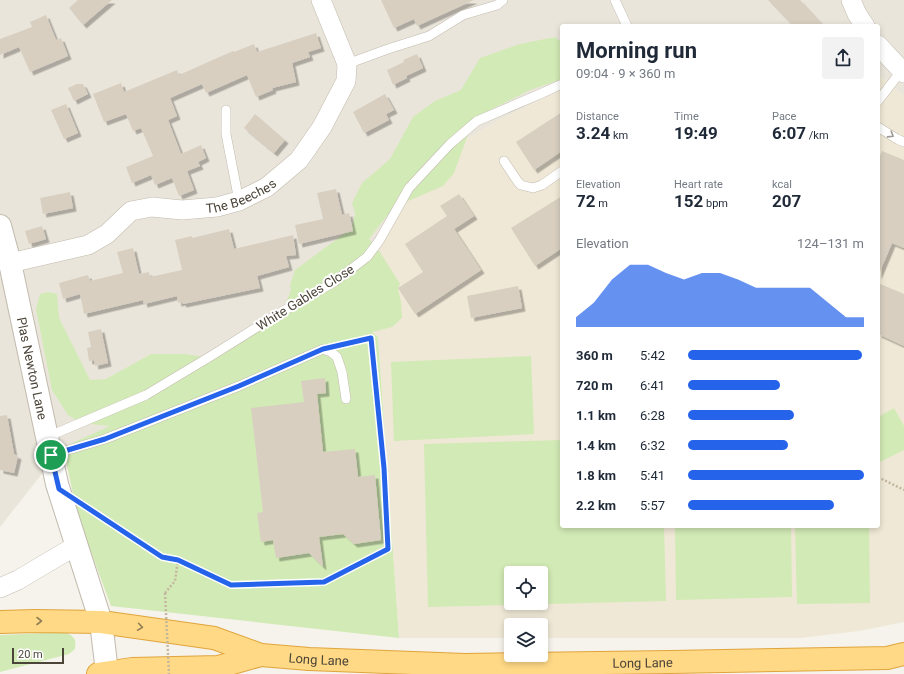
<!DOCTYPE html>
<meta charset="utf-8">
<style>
:root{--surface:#fff;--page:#f2f2f3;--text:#1f2937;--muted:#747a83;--accent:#2563eb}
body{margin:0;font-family:Roboto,sans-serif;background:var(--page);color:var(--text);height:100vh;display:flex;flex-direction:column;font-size:15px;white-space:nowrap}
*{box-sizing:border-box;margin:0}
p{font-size:13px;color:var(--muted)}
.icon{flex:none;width:22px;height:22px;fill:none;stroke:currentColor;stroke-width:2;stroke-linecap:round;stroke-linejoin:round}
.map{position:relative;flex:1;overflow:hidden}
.sheet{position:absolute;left:560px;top:24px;width:320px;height:504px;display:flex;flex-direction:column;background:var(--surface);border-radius:4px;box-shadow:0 2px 6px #0003}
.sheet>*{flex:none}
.tools{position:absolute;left:504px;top:566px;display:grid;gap:8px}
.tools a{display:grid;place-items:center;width:44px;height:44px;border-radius:4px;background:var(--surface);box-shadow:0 2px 6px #0003;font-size:20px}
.scale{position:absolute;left:12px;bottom:10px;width:52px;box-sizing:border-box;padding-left:4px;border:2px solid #4b4439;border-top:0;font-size:11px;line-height:14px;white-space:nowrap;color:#4b4439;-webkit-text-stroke:3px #fff;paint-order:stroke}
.pin{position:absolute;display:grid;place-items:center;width:34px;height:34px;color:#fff;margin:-17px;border:2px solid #fff;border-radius:50%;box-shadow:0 1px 4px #0007}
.round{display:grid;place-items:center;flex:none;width:42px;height:42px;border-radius:4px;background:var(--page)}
.summary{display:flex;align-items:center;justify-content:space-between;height:68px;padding:0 16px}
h1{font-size:22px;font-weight:700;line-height:30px}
.metrics{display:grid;grid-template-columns:repeat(3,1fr);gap:6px;height:68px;padding:4px 16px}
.metrics div{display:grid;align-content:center}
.metrics b{font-size:17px;font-weight:700}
.metrics small{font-size:11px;font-weight:400}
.metrics p{font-size:11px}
.chart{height:112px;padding:8px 16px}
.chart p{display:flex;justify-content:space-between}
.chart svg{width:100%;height:72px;margin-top:4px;fill:var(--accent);opacity:.7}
ul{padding:0 16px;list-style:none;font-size:13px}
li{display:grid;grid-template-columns:64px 48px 1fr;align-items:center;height:30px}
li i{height:10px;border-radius:5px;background:var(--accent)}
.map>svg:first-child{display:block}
.residential{fill:#eae5da}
.education{fill:#efe8d6;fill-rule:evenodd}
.green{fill:#d2eab5;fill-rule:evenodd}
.building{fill:#d8cfc1;filter:url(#shadow)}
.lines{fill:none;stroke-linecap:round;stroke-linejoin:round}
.service-casing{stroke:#c2bbae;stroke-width:10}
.minor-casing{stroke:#c2bbae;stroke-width:20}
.tertiary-casing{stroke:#c2bbae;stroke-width:24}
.trunk-casing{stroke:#e0a43c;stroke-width:24}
.path{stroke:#c4b79f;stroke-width:2.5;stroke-dasharray:2 2;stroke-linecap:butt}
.service{stroke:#fff;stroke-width:9}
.minor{stroke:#fff;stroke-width:19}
.tertiary{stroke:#fff;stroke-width:22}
.trunk{stroke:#ffd985;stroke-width:22}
.path-bridge{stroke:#c4b79f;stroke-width:2.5;stroke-dasharray:2 2;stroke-linecap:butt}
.oneway{stroke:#9c9892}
.oneway2{stroke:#938057}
.route-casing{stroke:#fff;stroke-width:8}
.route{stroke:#2563eb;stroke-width:5}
.labels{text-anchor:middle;stroke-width:4;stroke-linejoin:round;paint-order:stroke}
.street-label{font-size:13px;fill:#4b4439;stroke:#fff}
</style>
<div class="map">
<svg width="904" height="674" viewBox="0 0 904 674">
<defs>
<filter id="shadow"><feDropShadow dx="3.5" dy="3.5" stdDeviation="0" flood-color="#0004"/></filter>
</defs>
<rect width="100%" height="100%" fill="#f6f3ec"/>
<path class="residential" d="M0 0H904V96L881 77 878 79V26H562V90L499 120 455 146 414 190 381 246 340 301 304 341 63 447 0 527Z"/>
<path class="education" d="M881 77 904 96V622L859 631 801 638H541V625H511V638H399L378 337 340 301 381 246 414 190 455 146 499 120 562 90V526H878V79ZM511 573H541V603H511Z"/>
<path class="green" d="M555 37 562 43V79L530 90 474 118 454 173 443 186 394 207 369 239 380 252 400 284 398 289 401 302 402 318 392 327 372 332 378 337 399 638 111 606 78 517 63 447 110 426 81 423 68 415 52 390 36 309 40 294 48 292 57 294 59 318 90 380 106 379 151 354H185L211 358 281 315 291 290 290 285 295 270 352 228 355 213 352 203 362 183 390 159 413 117 435 101 461 90 480 58 520 44Z
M531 356 534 434 394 441 391 362Z
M894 408 904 426V450L878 463V417Z
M562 440V526H664L666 601 428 607 424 444ZM511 573H541V603H511Z
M675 526H791L792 597 676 600Z
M795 526H869L870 603 797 604Z
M66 632C75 638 76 638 75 649L69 654 0 672V635Z"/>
<path class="building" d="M78 0H112L83 25 69 8Z
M381 0H474L417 26 414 19 394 28Z
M768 0H800L824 26H793Z
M46 15 56 40 61 38 68 56 30 72 19 47 0 55V39L32 27 30 22Z
M316 33 321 48 308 52 310 57 292 63 296 82 272 88 273 90 256 97 247 75 206 93 202 84 170 98 177 116 168 120 181 154 201 145 206 158 198 162 200 166 187 171 194 190 179 196 172 178 155 185 151 175 132 183 126 167 153 156 141 128 133 131 126 114 104 122 93 94 121 83 124 92 177 70 179 75 233 51 234 52 254 44 257 52Z
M417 54 423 68 406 76 407 78 393 85 387 70 404 62 403 60Z
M77 84H83L88 94 74 101 68 88Z
M385 94 394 110 386 114 389 120 364 133 353 112Z
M66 104 78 133 64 139 51 110Z
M562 112V151L534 170 516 142Z
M255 114 285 140 274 153 244 128Z
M882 151 904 160V248L892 243 878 276V160Z
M336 189 342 215 349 213 353 231 299 244 295 225 323 219 317 193Z
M70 192 73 208 43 214 40 198Z
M459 194 474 216 454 229 481 270 415 314 398 288 423 272 405 244 447 216 440 206Z
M562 196V248L535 266 511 228Z
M42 226 46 239 29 244 25 231Z
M229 229 234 249 293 235 296 255 286 256 289 267 257 276 260 288 183 304 182 302 178 303 177 296 144 304 143 300 84 314 80 294 63 299 59 283 88 275 90 281 123 273 117 252 133 248 139 274 149 272 150 277 182 270 175 240 192 236V238Z
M878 283 904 294V346L878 334Z
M518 286 522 308 471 318 467 296Z
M101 329 108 363 95 366 94 360 89 361 87 348 91 347 88 332Z
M325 378 326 393 317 394 323 452 355 449 358 477 375 475 381 540 354 544 343 534 319 537 323 567 309 553 276 558 273 540 261 542 257 513 263 512 251 408 304 402 301 381Z
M7 415 14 454 18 456 14 473 0 470V416Z"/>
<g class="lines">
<g class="service-casing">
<path id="service" d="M615 0 627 26
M347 64 388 49 429 36 463 15 497 5 503 0
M878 101 902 70
M226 110V134L239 201
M878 127 897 139 904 142
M504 161 518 182 521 185 533 188 542 185 562 171
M47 437 146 395 211 356 278 314 334 282 367 257 379 241 409 188 450 144 477 121 540 94 562 84
M51 455 105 439 239 386 323 349 331 352 337 357 342 372 346 399"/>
</g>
<g class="minor-casing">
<g id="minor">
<path d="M851 0 857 14 865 26"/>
<path d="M878 45 904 73"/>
<path id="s1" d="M10 263 88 245 107 234 131 211 152 207 182 210 217 207 239 201 267 187 299 160 322 127 346 81 347 64 321 0"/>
<path d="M0 588 18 580 77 545"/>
</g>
</g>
<g class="tertiary-casing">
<g id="tertiary">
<path id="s2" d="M0 226 10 263 57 484 101 622 107 672"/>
</g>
</g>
<g class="trunk-casing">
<g id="trunk">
<path id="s3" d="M0 622 35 621 101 622 214 638 261 655 309 659 465 665 671 662 887 658 904 654"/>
<path d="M98 674 132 669 218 667 261 655"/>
</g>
</g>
<path class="path" d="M878 477 904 490
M84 506 162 557 178 560 231 585 324 582 388 549 384 468 371 338 342 345
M165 593 175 581 178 560"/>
<use href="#service" class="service"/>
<use href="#minor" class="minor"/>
<use href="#tertiary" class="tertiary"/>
<use href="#trunk" class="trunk"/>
<path class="path-bridge" d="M165 593 169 674"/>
</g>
<defs><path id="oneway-chevron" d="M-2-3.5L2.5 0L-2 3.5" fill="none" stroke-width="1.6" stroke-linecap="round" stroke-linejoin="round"/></defs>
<use class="oneway" href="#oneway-chevron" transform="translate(891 135) rotate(32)"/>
<g class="oneway2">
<use href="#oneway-chevron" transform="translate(39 621)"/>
<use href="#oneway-chevron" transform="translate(140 627) rotate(8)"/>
</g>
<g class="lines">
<g class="route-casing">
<path id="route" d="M371 338 384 468 388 549 324 582 231 585 178 560 162 557 59 489 51 455 105 439 239 386 323 349Z"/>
</g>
<use href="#route" class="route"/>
</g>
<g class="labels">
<g class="street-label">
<text dy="5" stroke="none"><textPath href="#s1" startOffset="248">The Beeches</textPath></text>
<text transform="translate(305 297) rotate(-32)" y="5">White Gables Close</text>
<text dy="5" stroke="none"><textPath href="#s2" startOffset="146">Plas Newton Lane</textPath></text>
<text dy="5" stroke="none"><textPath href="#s3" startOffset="323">Long Lane</textPath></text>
<text dy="5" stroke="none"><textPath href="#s3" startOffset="647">Long Lane</textPath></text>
</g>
</g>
</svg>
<div class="tools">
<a><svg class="icon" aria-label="locate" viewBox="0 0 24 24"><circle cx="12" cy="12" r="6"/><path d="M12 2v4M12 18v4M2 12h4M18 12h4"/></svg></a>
<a><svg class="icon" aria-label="layers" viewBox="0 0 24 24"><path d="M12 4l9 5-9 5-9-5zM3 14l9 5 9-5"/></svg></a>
</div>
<div class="scale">20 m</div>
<div class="pin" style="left:51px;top:455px;background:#1e9e55"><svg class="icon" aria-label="arrive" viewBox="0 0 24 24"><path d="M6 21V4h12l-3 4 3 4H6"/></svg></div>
<section class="sheet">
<div class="summary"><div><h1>Morning run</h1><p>09:04 · 9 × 360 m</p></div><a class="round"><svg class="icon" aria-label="share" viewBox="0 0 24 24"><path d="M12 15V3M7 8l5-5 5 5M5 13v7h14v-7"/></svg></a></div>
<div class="metrics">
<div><p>Distance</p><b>3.24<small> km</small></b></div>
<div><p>Time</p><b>19:49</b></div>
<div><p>Pace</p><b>6:07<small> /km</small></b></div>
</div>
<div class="metrics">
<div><p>Elevation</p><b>72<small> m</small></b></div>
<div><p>Heart rate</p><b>152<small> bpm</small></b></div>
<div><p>kcal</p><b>207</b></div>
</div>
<div class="chart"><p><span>Elevation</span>124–131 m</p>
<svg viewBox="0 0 160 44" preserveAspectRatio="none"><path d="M0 44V38L10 29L20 15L30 6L40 6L50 11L60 15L70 11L80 11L90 15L100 20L110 20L120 20L130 20L140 29L150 38L160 38V44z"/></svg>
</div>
<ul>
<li><b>360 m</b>5:42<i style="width:99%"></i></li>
<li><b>720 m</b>6:41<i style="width:52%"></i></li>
<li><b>1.1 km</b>6:28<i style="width:60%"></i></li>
<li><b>1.4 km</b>6:32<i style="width:57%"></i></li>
<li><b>1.8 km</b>5:41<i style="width:100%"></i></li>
<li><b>2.2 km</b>5:57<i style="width:83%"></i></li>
</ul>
</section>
</div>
